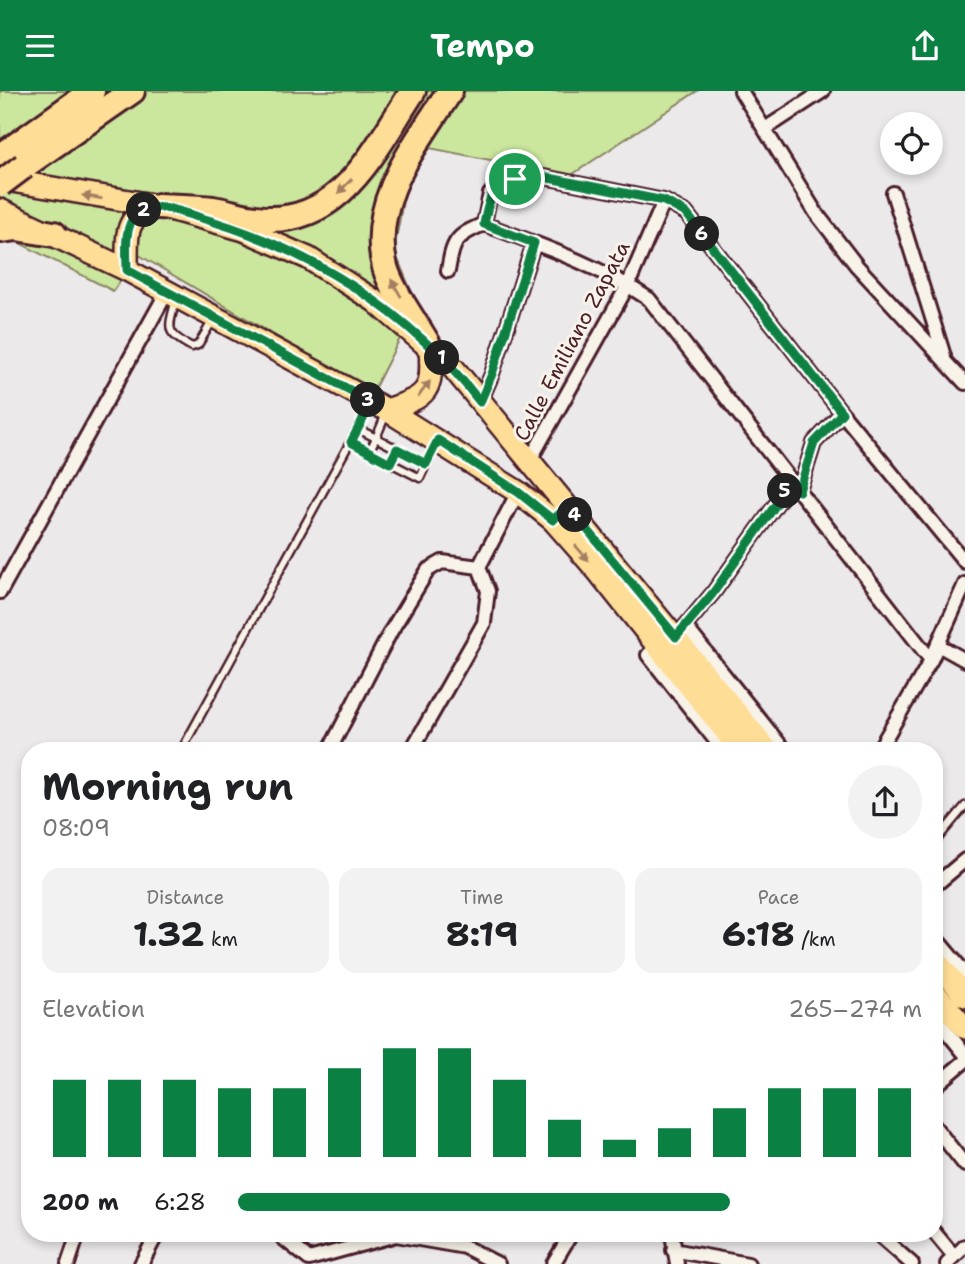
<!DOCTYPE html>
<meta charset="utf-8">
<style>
:root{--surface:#fff;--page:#f2f2f2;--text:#202124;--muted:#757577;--accent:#0b8043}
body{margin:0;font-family:"Shantell Sans",sans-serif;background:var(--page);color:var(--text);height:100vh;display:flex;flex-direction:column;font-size:26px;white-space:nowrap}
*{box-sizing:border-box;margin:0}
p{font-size:23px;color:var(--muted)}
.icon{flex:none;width:38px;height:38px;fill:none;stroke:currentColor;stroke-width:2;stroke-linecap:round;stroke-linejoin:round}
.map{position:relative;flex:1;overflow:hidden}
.panel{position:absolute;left:21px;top:651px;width:922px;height:500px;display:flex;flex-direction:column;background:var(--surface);border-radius:28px;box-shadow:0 4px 10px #0003}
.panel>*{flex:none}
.controls{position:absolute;left:880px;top:21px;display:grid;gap:14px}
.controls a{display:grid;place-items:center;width:63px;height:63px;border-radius:50%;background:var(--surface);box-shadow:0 4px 10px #0003;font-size:35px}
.pin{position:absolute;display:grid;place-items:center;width:60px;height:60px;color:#fff;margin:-30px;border:4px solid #fff;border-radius:50%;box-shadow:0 2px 7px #0007}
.km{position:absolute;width:35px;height:35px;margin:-18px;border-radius:50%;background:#222;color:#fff;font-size:19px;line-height:35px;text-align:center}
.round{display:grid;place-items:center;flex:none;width:74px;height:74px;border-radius:37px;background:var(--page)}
.summary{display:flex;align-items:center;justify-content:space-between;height:119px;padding:0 21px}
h1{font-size:38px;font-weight:700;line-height:52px}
.metrics{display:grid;grid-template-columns:repeat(3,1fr);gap:10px;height:119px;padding:7px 21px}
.metrics div{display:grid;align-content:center;border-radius:18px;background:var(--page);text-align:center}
.metrics b{font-size:35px;font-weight:700}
.metrics small{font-size:19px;font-weight:400}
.metrics p{font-size:19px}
.chart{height:196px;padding:14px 21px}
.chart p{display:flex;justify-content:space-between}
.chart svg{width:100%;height:126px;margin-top:7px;stroke:var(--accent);stroke-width:6}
ul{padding:0 21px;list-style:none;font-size:23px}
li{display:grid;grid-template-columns:112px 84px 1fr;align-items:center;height:52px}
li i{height:18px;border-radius:9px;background:var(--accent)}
header{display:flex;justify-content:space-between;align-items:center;height:91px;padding:0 21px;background:var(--accent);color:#fff;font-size:32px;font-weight:700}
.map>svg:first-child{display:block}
.green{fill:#cbe69d;stroke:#8a8264;stroke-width:2}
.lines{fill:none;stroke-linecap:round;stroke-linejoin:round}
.service-casing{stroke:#4a1f2b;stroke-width:11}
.minor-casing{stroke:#4a1f2b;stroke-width:18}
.primary-casing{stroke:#4a1f2b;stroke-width:26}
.motorway-casing{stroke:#4a1f2b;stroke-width:30}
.service{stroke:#f7f3e8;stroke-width:6}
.minor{stroke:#f7f3e8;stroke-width:12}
.primary{stroke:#fedd96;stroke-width:21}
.motorway{stroke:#fedd96;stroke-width:24}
.motorway-bridge-casing{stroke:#4a1f2b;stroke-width:30;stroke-linecap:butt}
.motorway-bridge{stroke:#fedd96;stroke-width:24}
.oneway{fill:#a47e60}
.route-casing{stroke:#fff;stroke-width:14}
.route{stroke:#0b8043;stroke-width:9}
.labels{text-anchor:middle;stroke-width:6;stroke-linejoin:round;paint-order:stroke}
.street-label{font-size:21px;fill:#4a1f2b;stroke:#f7f3e8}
</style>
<header><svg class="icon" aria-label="menu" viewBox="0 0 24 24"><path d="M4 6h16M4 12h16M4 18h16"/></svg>Tempo<svg class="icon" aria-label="share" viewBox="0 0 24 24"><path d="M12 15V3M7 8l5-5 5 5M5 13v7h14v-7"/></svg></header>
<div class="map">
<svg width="965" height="1173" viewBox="0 0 965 1173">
<rect width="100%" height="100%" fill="#ece9eb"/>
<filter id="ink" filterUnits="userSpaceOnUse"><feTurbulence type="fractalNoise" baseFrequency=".0143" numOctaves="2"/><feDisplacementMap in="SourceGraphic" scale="14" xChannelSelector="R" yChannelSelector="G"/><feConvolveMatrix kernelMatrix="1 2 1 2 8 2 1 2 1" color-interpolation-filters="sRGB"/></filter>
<g filter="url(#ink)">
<path class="green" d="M0 0H697L570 85 430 57 406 94 394 159 417 214 372 302 139 164 113 200 0 142Z"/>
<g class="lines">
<g class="service-casing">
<path id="service" d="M176 208C169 237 163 241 192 256L198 254 213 229
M386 323 376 347 426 373
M358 338 376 347 369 361 420 387 436 353
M351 351 369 361
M181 660 371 313
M934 752 965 715"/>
</g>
<g class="minor-casing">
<path id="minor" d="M741 0 816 122 857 175 965 292
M765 38 823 0
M893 102 944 265
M448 180C453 150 455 145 484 133
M480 311 492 283 534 152
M530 369 628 194 664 110
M799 400 814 352 842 322
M479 476 518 401
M0 501 167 201
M685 535 785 660
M676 546 713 502 792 391
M938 554 965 569
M659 555 648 564 724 660
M931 569 649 208C600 175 540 154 484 133L490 103 501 91 544 86 664 110 686 122 842 322 965 471
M329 660 391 540 428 479 442 471 479 476 488 500 484 532 411 660
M878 660 931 569 965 493
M934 795 965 769
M934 845 965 882
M934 925 965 963
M934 996 965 970
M934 1035 965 1074
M934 1141 953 1164
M283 1143V1147L309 1168 396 1144 465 1156 498 1173
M672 1143 677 1173
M878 1143 912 1173
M673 1159 748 1173
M68 1173 78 1143
M141 1173 157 1143
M553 1173 571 1143
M947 1173 965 1155"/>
</g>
<g class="primary-casing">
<path id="primary" d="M0 88 159 115 244 139 308 167 375 210 454 278 768 660
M0 119 127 179 387 319 518 401 553 429 597 479 741 660
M127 179C128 146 121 125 158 116
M387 319C429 305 433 300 430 257
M934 867 965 905
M934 901 965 937"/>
</g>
<g class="motorway-casing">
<path id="motorway" d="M0 66 92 0
M24 75 132 0
M159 115C177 116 195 116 213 118 227 120 241 126 256 127 340 138 374 59 413 0
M0 139 16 137 54 143
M430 257C417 233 392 201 385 176 368 111 417 52 450 0"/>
</g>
<use href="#service" class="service"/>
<use href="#minor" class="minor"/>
<use href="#primary" class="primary"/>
<use href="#motorway" class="motorway"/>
<g class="motorway-bridge-casing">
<path id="motorway-bridge" d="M0 93 24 75"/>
</g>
<use href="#motorway-bridge" class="motorway-bridge"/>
</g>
<defs><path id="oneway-solid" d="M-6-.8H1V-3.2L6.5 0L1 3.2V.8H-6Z" transform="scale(1.75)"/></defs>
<g class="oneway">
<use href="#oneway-solid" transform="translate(345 95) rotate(134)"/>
<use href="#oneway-solid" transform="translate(92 106) rotate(-170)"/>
<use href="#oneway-solid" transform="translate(396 197) rotate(-120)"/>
<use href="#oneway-solid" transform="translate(424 298) rotate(-53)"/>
<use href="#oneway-solid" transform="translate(582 462) rotate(49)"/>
</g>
</g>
<g class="lines" filter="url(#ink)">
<g class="route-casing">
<path id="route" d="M544 86 664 110 686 122 842 322 814 352 799 400 792 391 713 502 676 546 568 415 553 429 518 401 438 349 426 373 397 358 390 372 351 351 372 311 127 179C127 162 123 135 137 123 153 108 180 121 198 126 308 157 410 220 480 311L492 283 534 152 484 133C493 87 499 88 544 86Z"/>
</g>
<use href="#route" class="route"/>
</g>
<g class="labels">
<g class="street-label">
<text transform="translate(572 250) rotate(-62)" y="7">Calle Emiliano Zapata</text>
</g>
</g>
</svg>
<div class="controls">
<a><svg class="icon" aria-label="locate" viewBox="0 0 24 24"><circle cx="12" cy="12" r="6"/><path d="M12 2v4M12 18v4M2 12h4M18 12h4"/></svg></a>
</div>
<div class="pin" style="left:515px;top:88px;background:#1e9e55"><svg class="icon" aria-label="arrive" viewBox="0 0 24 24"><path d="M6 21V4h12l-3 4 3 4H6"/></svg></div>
<b class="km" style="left:442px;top:267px">1</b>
<b class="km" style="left:144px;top:119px">2</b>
<b class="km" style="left:368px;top:309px">3</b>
<b class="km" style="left:575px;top:424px">4</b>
<b class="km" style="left:785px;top:400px">5</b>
<b class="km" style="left:702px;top:143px">6</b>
<section class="panel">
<div class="summary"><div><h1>Morning run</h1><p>08:09</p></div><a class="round"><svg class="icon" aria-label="share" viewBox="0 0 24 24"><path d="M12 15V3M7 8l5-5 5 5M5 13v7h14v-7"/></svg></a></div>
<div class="metrics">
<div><p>Distance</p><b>1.32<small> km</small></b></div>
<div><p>Time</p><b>8:19</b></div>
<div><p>Pace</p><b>6:18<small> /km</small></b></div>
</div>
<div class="chart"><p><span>Elevation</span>265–274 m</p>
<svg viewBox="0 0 160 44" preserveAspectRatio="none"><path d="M5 44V17M15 44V17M25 44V17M35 44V20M45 44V20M55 44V13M65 44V6M75 44V6M85 44V17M95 44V31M105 44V38M115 44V34M125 44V27M135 44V20M145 44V20M155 44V20"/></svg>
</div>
<ul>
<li><b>200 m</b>6:28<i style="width:72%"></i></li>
</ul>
</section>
</div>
